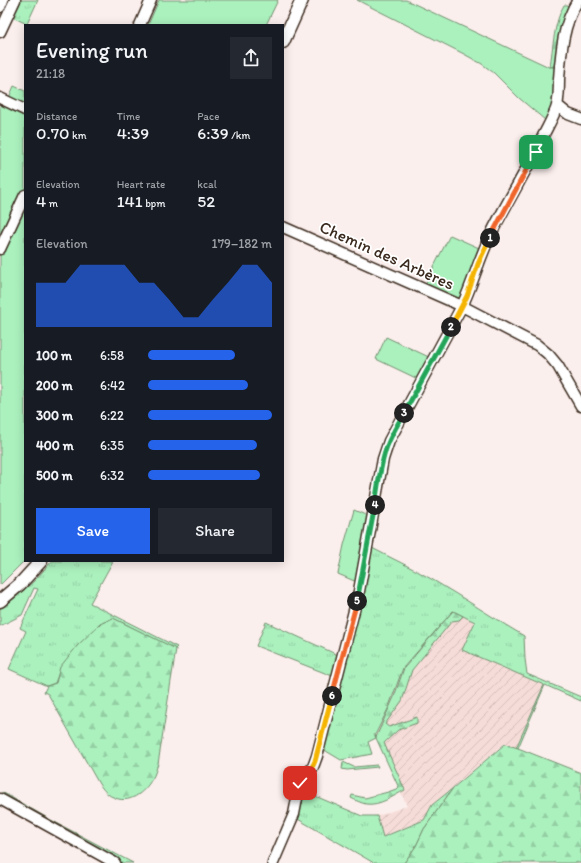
<!DOCTYPE html>
<meta charset="utf-8">
<style>
:root{--surface:#171b24;--page:#242831;--text:#f1f3f6;--muted:#9ea1a6;--accent:#2563eb}
body{margin:0;font-family:Itim,sans-serif;background:var(--page);color:var(--text);height:100vh;display:flex;flex-direction:column;font-size:15px;white-space:nowrap}
*{box-sizing:border-box;margin:0}
p{font-size:13px;color:var(--muted)}
.icon{flex:none;width:22px;height:22px;fill:none;stroke:currentColor;stroke-width:2;stroke-linecap:round;stroke-linejoin:round}
.map{position:relative;flex:1;overflow:hidden}
.side{position:absolute;left:24px;top:24px;width:260px;height:538px;display:flex;flex-direction:column;background:var(--surface);border-radius:0px;box-shadow:0 2px 10px #0003}
.side>*{flex:none}
.pin{position:absolute;display:grid;place-items:center;width:34px;height:34px;color:#fff;margin:-17px;border-radius:8px;box-shadow:0 2px 6px #0006}
.km{position:absolute;width:20px;height:20px;margin:-10px;border-radius:50%;background:#222;color:#fff;font-size:11px;line-height:20px;text-align:center}
.round{display:grid;place-items:center;flex:none;width:42px;height:42px;border-radius:0px;background:var(--page)}
.head{display:flex;align-items:center;justify-content:space-between;height:68px;padding:0 12px}
h1{font-size:22px;font-weight:600;line-height:30px}
.metrics{display:grid;grid-template-columns:repeat(3,1fr);gap:6px;height:68px;padding:4px 12px}
.metrics div{display:grid;align-content:center}
.metrics b{font-size:17px;font-weight:600}
.metrics small{font-size:11px;font-weight:400}
.metrics p{font-size:11px}
.chart{height:112px;padding:8px 12px}
.chart p{display:flex;justify-content:space-between}
.chart svg{width:100%;height:72px;margin-top:4px;fill:var(--accent);opacity:.7}
.primary-button{display:flex;gap:8px;margin-top:auto;padding:8px 12px}
.primary-button a{flex:1;height:46px;border-radius:0px;background:var(--accent);color:#fff;font-size:16px;font-weight:600;line-height:46px;text-align:center}
.primary-button a+a{background:var(--page);color:var(--text)}
ul{padding:0 12px;list-style:none;font-size:13px}
li{display:grid;grid-template-columns:64px 48px 1fr;align-items:center;height:30px}
li i{height:10px;border-radius:5px;background:var(--accent)}
.map>svg:first-child{display:block}
.industrial{fill:url(#industrial-furrows)}
.grass{fill:url(#grass-tufts);stroke:#738e6e}
.forest{fill:url(#forest-firs);stroke:#738e6e}
.green{fill:#abf1be;stroke:#738e6e}
.lines{fill:none;stroke-linecap:round;stroke-linejoin:round}
.minor-casing{stroke:#3b2a1e;stroke-width:13}
.major-casing{stroke:#3b2a1e;stroke-width:15}
.minor{stroke:#fff;stroke-width:10}
.major{stroke:#fff;stroke-width:12}
.split-1-casing{stroke:#fff;stroke-width:8}
.split-2-casing{stroke:#fff;stroke-width:8}
.split-3-casing{stroke:#fff;stroke-width:8}
.split-4-casing{stroke:#fff;stroke-width:8}
.split-5-casing{stroke:#fff;stroke-width:8}
.split-6-casing{stroke:#fff;stroke-width:8}
.split-7-casing{stroke:#fff;stroke-width:8}
.split-1{stroke:#f0652b;stroke-width:5}
.split-2{stroke:#f5b400;stroke-width:5}
.split-3{stroke:#22a559;stroke-width:5}
.split-4{stroke:#22a559;stroke-width:5}
.split-5{stroke:#22a559;stroke-width:5}
.split-6{stroke:#f0652b;stroke-width:5}
.split-7{stroke:#f5b400;stroke-width:5}
.labels{text-anchor:middle;stroke-width:3.5;stroke-linejoin:round;paint-order:stroke}
.street-label{font-size:17px;fill:#3b2a1e;stroke:#fff}
</style>
<div class="map">
<svg width="581" height="863" viewBox="0 0 581 863">
<defs>
<pattern id="industrial-furrows" width="10" height="10" patternUnits="userSpaceOnUse"><rect width="10" height="10" fill="#f6dcd8"/><path d="M-1 1l2-2M0 10L10 0M9 11l2-2" fill="none" stroke="#d4bdb9"/></pattern>
<pattern id="grass-tufts" width="24" height="20" patternUnits="userSpaceOnUse"><rect width="24" height="20" fill="#abf1be"/><path d="M3 7l-1-3M5 7V3M7 7l1-3M15 17l-1-3M17 17v-4M19 17l1-3" fill="none" stroke="#94cfa3"/></pattern>
<pattern id="forest-firs" width="22" height="20" patternUnits="userSpaceOnUse"><rect width="22" height="20" fill="#abf1be"/><path d="M5 1l3.5 6h-7zM16 11l3.5 6h-7z" fill="#94cfa3"/></pattern>
</defs>
<rect width="100%" height="100%" fill="#fbefed"/>
<filter id="ink" filterUnits="userSpaceOnUse"><feTurbulence type="fractalNoise" baseFrequency=".025" numOctaves="2"/><feDisplacementMap in="SourceGraphic" scale="8" xChannelSelector="R" yChannelSelector="G"/><feConvolveMatrix kernelMatrix="1 2 1 2 8 2 1 2 1" color-interpolation-filters="sRGB"/></filter>
<g filter="url(#ink)">
<path class="industrial" d="M453 611 475 622 463 650 544 685 516 748 504 744 432 805 424 820 382 837 377 816 407 806 375 735 388 709 403 668Z"/>
<path class="grass" d="M17 0H38L27 24 10 16Z
M370 547C391 558 413 568 433 580 464 598 493 618 524 636L525 659 527 674 581 697V701L545 685 518 748H516L544 685 462 650 475 622 453 611 403 668 388 709 375 735 376 738 368 742 372 754 341 760 321 748Z
M52 561H113L90 603 177 647 175 649 113 618 100 624 61 667 55 683 47 686 9 669 26 631 20 628 38 589 34 588 22 615 0 626V609L17 596 35 580Z
M266 622 340 656 335 677 256 646Z
M343 762 354 767 377 765 378 767 347 770 342 769Z
M453 788 424 829 416 846 404 863H374L296 818 302 800 308 793 362 816H377L383 837 424 820 432 805Z
M2 792 51 820 133 863H121L1 797Z"/>
<path class="forest" d="M564 5H567L569 7 556 67H550C553 47 554 22 564 5Z
M453 611 463 616 459 620 452 621 412 670 402 701 385 724 389 727 417 717V723L398 730 384 743 405 790C393 796 380 806 366 804 361 803 355 800 351 798L352 795 365 798 388 792 399 788 376 738 377 735 394 697 404 668Z
M113 618 176 649 158 764C156 769 155 775 152 779 144 793 129 805 113 797 107 795 103 789 99 784L48 694 44 692 47 686 56 683 60 667 78 645 100 624Z
M505 744 518 748 581 773V863H404L416 846 424 829 453 788Z"/>
<path class="green" d="M159 0H278L266 25H148Z
M357 0H406L549 67H556L554 97 551 107 545 120 519 98 494 73 482 64 464 54Z
M14 86 25 91V108L8 100Z
M0 105 25 117V560L0 585Z
M450 235 479 248 480 250 460 301 424 286Z
M386 337 431 358 420 380 376 359Z
M354 510 370 517 359 583 338 574 344 545Z"/>
<g class="lines">
<g class="minor-casing">
<path id="minor" d="M0 7 3 0
M140 25 151 0
M0 32 15 0
M0 98 25 110
M557 105 568 114 581 119
M283 227 462 306 537 345 548 354 558 366 581 406
M0 249 25 195
M0 799 115 863
M273 863 294 814 300 783 303 778 313 767 317 756 359 591 383 459 389 441 462 306C474 281 480 255 493 230 509 199 528 168 543 136 548 126 554 116 557 106 559 97 559 87 559 79 561 51 563 24 578 0"/>
</g>
<g class="major-casing">
<path id="major" d="M283 42 302 0
M0 601 20 584 41 561"/>
</g>
<use href="#minor" class="minor"/>
<use href="#major" class="major"/>
</g>
</g>
<g class="lines" filter="url(#ink)">
<g class="split-1-casing">
<path id="split-1" d="M490 238 536 152"/>
</g>
<g class="split-2-casing">
<path id="split-2" d="M451 327 467 296 478 264 490 238"/>
</g>
<g class="split-3-casing">
<path id="split-3" d="M404 413 451 327"/>
</g>
<g class="split-4-casing">
<path id="split-4" d="M375 505C378 486 380 465 387 446 391 435 398 424 404 413"/>
</g>
<g class="split-5-casing">
<path id="split-5" d="M357 601 375 505"/>
</g>
<g class="split-6-casing">
<path id="split-6" d="M332 696 357 601"/>
</g>
<g class="split-7-casing">
<path id="split-7" d="M300 783C304 775 312 770 315 761L332 696"/>
</g>
<use href="#split-1" class="split-1"/>
<use href="#split-2" class="split-2"/>
<use href="#split-3" class="split-3"/>
<use href="#split-4" class="split-4"/>
<use href="#split-5" class="split-5"/>
<use href="#split-6" class="split-6"/>
<use href="#split-7" class="split-7"/>
</g>
<g class="labels">
<g class="street-label">
<text transform="translate(387 255) rotate(24)" y="6">Chemin des Arbères</text>
</g>
</g>
</svg>
<div class="pin" style="left:536px;top:152px;background:#1e9e55"><svg class="icon" aria-label="arrive" viewBox="0 0 24 24"><path d="M6 21V4h12l-3 4 3 4H6"/></svg></div>
<div class="pin" style="left:300px;top:783px;background:#d93025"><svg class="icon" aria-label="check" viewBox="0 0 24 24"><path d="M5 12l5 5 9-10"/></svg></div>
<b class="km" style="left:490px;top:238px">1</b>
<b class="km" style="left:451px;top:327px">2</b>
<b class="km" style="left:404px;top:413px">3</b>
<b class="km" style="left:375px;top:505px">4</b>
<b class="km" style="left:357px;top:601px">5</b>
<b class="km" style="left:332px;top:696px">6</b>
<section class="side">
<div class="head"><div><h1>Evening run</h1><p>21:18</p></div><a class="round"><svg class="icon" aria-label="share" viewBox="0 0 24 24"><path d="M12 15V3M7 8l5-5 5 5M5 13v7h14v-7"/></svg></a></div>
<div class="metrics">
<div><p>Distance</p><b>0.70<small> km</small></b></div>
<div><p>Time</p><b>4:39</b></div>
<div><p>Pace</p><b>6:39<small> /km</small></b></div>
</div>
<div class="metrics">
<div><p>Elevation</p><b>4<small> m</small></b></div>
<div><p>Heart rate</p><b>141<small> bpm</small></b></div>
<div><p>kcal</p><b>52</b></div>
</div>
<div class="chart"><p><span>Elevation</span>179–182 m</p>
<svg viewBox="0 0 160 44" preserveAspectRatio="none"><path d="M0 44V17L10 17L20 17L30 6L40 6L50 6L60 6L70 17L80 17L90 27L100 38L110 38L120 27L130 17L140 6L150 6L160 17V44z"/></svg>
</div>
<ul>
<li><b>100 m</b>6:58<i style="width:70%"></i></li>
<li><b>200 m</b>6:42<i style="width:81%"></i></li>
<li><b>300 m</b>6:22<i style="width:100%"></i></li>
<li><b>400 m</b>6:35<i style="width:88%"></i></li>
<li><b>500 m</b>6:32<i style="width:90%"></i></li>
</ul>
<div class="primary-button"><a>Save</a><a>Share</a></div>
</section>
</div>
